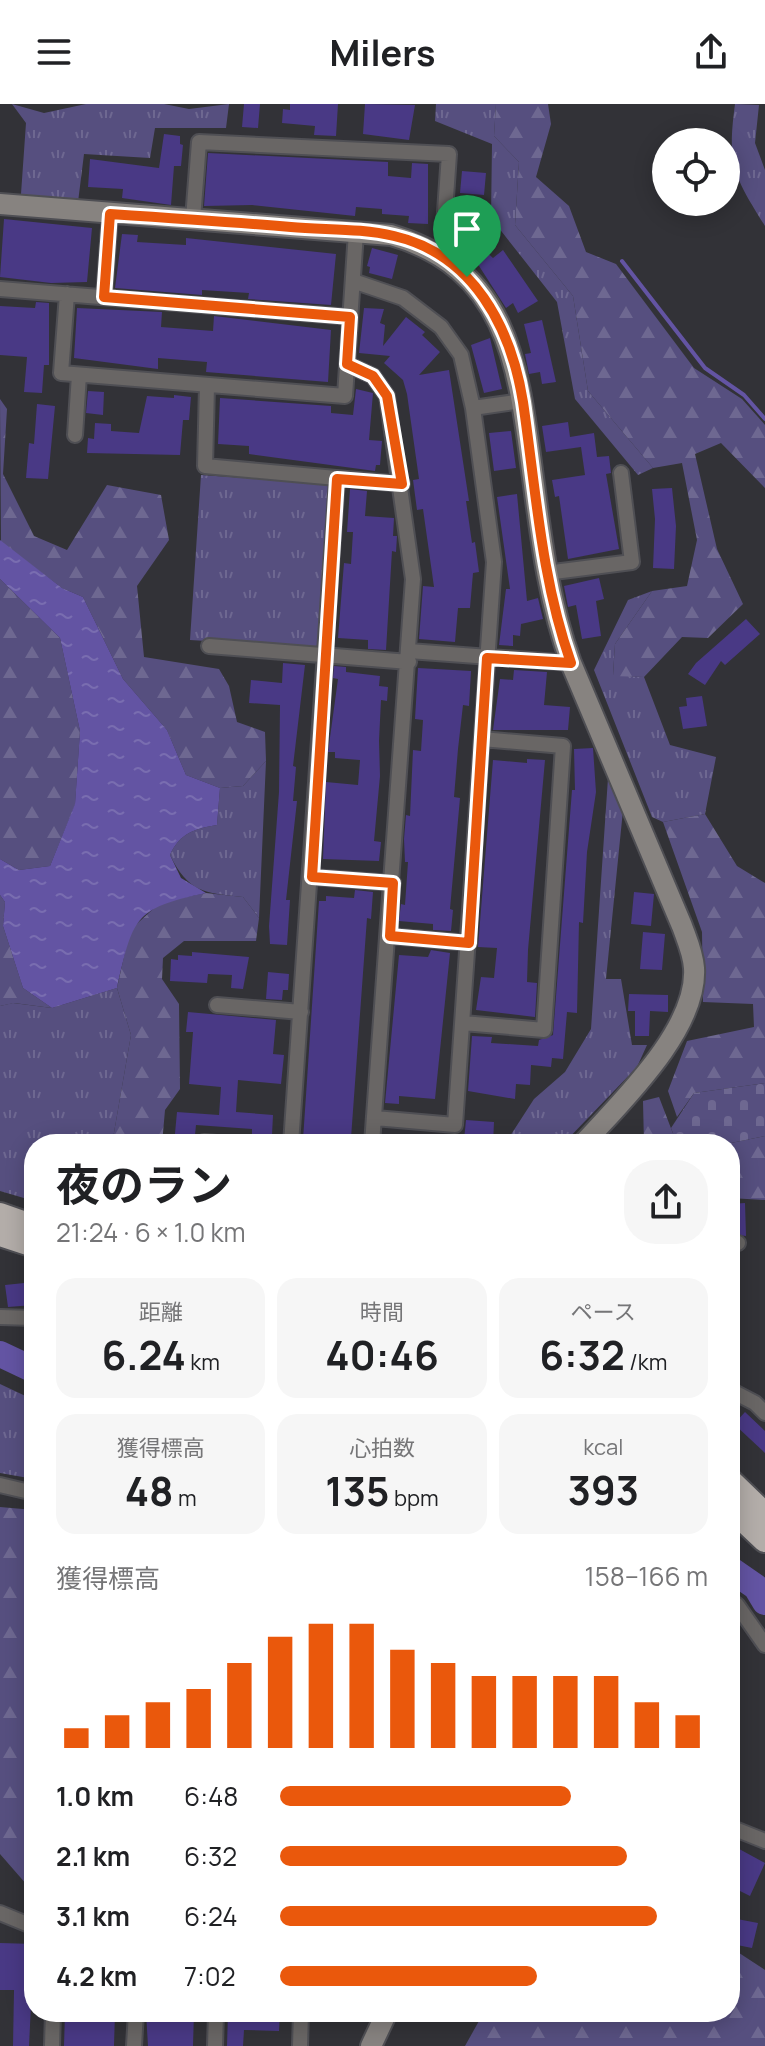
<!DOCTYPE html>
<html lang="ja">
<meta charset="utf-8">
<style>
:root{--surface:#fff;--page:#f6f6f6;--text:#202124;--muted:#757577;--accent:#ea580c}
body{margin:0;font-family:Manrope,"Noto Sans JP",sans-serif;background:var(--page);color:var(--text);height:100vh;display:flex;flex-direction:column;font-size:30px;white-space:nowrap}
*{box-sizing:border-box;margin:0}
p{font-size:26px;color:var(--muted)}
.icon{flex:none;width:44px;height:44px;fill:none;stroke:currentColor;stroke-width:2;stroke-linecap:round;stroke-linejoin:round}
.map{position:relative;flex:1;overflow:hidden}
.panel{position:absolute;left:24px;top:1030px;width:716px;height:888px;display:flex;flex-direction:column;background:var(--surface);border-radius:32px;box-shadow:0 4px 20px #0003}
.panel>*{flex:none}
.controls{position:absolute;left:652px;top:24px;display:grid;gap:16px}
.controls a{display:grid;place-items:center;width:88px;height:88px;border-radius:50%;background:var(--surface);box-shadow:0 4px 20px #0003;font-size:40px}
.pin{position:absolute;display:grid;place-items:center;width:68px;height:68px;color:#fff;margin:-82px -34px;border-radius:50% 50% 50% 0;rotate:-45deg;box-shadow:0 0 8px #0007}
.pin .icon{rotate:45deg}
.round{display:grid;place-items:center;flex:none;width:84px;height:84px;border-radius:32px;background:var(--page)}
.head{display:flex;align-items:center;justify-content:space-between;height:136px;padding:0 32px}
h1{font-size:44px;font-weight:700;line-height:60px}
.stats{display:grid;grid-template-columns:repeat(3,1fr);gap:12px;height:136px;padding:8px 32px}
.stats div{display:grid;align-content:center;border-radius:20px;background:var(--page);text-align:center}
.stats b{font-size:40px;font-weight:700}
.stats small{font-size:22px;font-weight:400}
.stats p{font-size:22px}
.chart{height:224px;padding:16px 32px}
.chart p{display:flex;justify-content:space-between}
.chart svg{width:100%;height:144px;margin-top:8px;stroke:var(--accent);stroke-width:6}
ul{padding:0 32px;list-style:none;font-size:26px}
li{display:grid;grid-template-columns:128px 96px 1fr;align-items:center;height:60px}
li i{height:20px;border-radius:10px;background:var(--accent)}
header{display:flex;justify-content:space-between;align-items:center;height:104px;padding:0 32px;background:var(--surface);font-size:36px;font-weight:700}
.map>svg:first-child{display:block}
.grass{fill:url(#grass-tufts)}
.forest{fill:url(#forest-firs)}
.cemetery{fill:url(#cemetery-stones)}
.water{fill:url(#water-ripples)}
.lines{fill:none;stroke-linecap:round;stroke-linejoin:round}
.stream{stroke:#6354a3;stroke-width:4}
.river{stroke:#6354a3;stroke-width:26}
.building{fill:#493985}
.street-casing{stroke:#4f4f54;stroke-width:18}
.secondary-casing{stroke:#4f4f54;stroke-width:24}
.highway-casing{stroke:#4f4f54;stroke-width:28}
.street{stroke:#696665;stroke-width:14}
.secondary{stroke:#878380;stroke-width:20}
.highway{stroke:#b3ada9;stroke-width:24}
.route-casing{stroke:#fff;stroke-width:16}
.route{stroke:#ea580c;stroke-width:10}
</style>
<header><svg class="icon" aria-label="menu" viewBox="0 0 24 24"><path d="M4 6h16M4 12h16M4 18h16"/></svg>Milers<svg class="icon" aria-label="share" viewBox="0 0 24 24"><path d="M12 15V3M7 8l5-5 5 5M5 13v7h14v-7"/></svg></header>
<div class="map">
<svg width="765" height="1942" viewBox="0 0 765 1942">
<defs>
<pattern id="grass-tufts" width="24" height="20" patternUnits="userSpaceOnUse" patternTransform="scale(2)"><rect width="24" height="20" fill="#564f7f"/><path d="M3 7l-1-3M5 7V3M7 7l1-3M15 17l-1-3M17 17v-4M19 17l1-3" fill="none" stroke="#6e6891"/></pattern>
<pattern id="forest-firs" width="22" height="20" patternUnits="userSpaceOnUse" patternTransform="scale(2)"><rect width="22" height="20" fill="#564f7f"/><path d="M5 1l3.5 6h-7zM16 11l3.5 6h-7z" fill="#6e6891"/></pattern>
<pattern id="cemetery-stones" width="16" height="16" patternUnits="userSpaceOnUse" patternTransform="scale(2)"><rect width="16" height="16" fill="#564f7f"/><path d="M2 7V4a2 2 0 0 1 4 0v3zM10 15v-3a2 2 0 0 1 4 0v3z" fill="#6e6891"/></pattern>
<pattern id="water-ripples" width="26" height="14" patternUnits="userSpaceOnUse" patternTransform="scale(2)"><rect width="26" height="14" fill="#6354a3"/><path d="M2 4q2-2 4 0t4 0M15 11q2-2 4 0t4 0" fill="none" stroke="#796db0"/></pattern>
</defs>
<rect width="100%" height="100%" fill="#323237"/>
<path class="grass" d="M12 0 44 9 86 0H164L189 5 229 0 226 24H155L150 54 84 50 78 98 21 90 26 19Z
M436 0H496L494 32 519 58 515 121 573 192 588 287 653 364 638 371 575 295 557 198 491 114 492 40 435 17Z
M735 0 759 1 755 39 765 66V122C733 71 727 60 735 0Z
M201 371 332 380 321 544 190 536Z
M652 487 615 540 613 571 644 573 670 641 716 653 705 710 663 718 652 713 594 566 628 496Z
M266 657 259 814 243 793C204 789 188 788 170 751 180 729 194 725 217 721L220 684 243 682Z
M608 674 623 706 606 875H621L632 941H647L637 963 563 1040H505L534 995 565 968 591 925Z
M117 884 131 931 112 1040H34V1097L0 1087V902L13 899 52 904Z
M0 1280 34 1296V1375L0 1369Z"/>
<path class="forest" d="M496 0H548L551 20 536 73 569 102 586 148 616 160 694 264 742 295 765 321V384L721 339 695 350 717 445 743 500 708 534 682 533 644 573 613 572 615 540 652 487 687 482 697 436 682 359 653 364 588 287 573 192 515 121 519 58 494 32Z
M0 295 7 305 3 370 34 432 67 446 107 381 161 391 169 436 137 482 144 553 219 565 229 582 237 618 265 628 266 657 243 682 220 684 186 671 167 626 123 575 83 493 62 484 1 438Z
M0 475 60 534 80 627 75 701 50 762 19 766 0 755Z
M705 710 737 762 765 779V979L694 989 677 1013 668 987 687 937 754 923 753 900 703 898 702 828 663 718Z
M206 789 243 793 259 814 256 837H184L163 854 162 875 179 900 180 985 165 1006 162 1040H112L131 931 117 884 130 826 161 798Z
M0 791 5 798 3 822 23 884 52 904 14 899 0 902Z
M659 993 677 1040H644L643 997Z
M765 1032V1096L730 1094V1040H726Z
M0 1403 34 1406V1789L0 1750Z
M730 1843 765 1866V1942H465L484 1908H730Z"/>
<path class="cemetery" d="M765 979V1032L726 1040H677L671 1024 694 989Z"/>
<path class="water" d="M0 436 62 484 83 493 123 575 167 626 186 671 220 684 217 721C194 725 180 729 170 751L181 774 206 789C133 804 133 815 117 884L52 904 23 884 3 822 5 798 0 791V755L19 766 50 762 75 700 80 627 60 534 0 475Z"/>
<g class="lines">
<path class="stream" d="M622 157 705 264 744 291 765 315"/>
<path class="river" d="M0 1250 34 1266
M730 1465 756 1483 765 1498"/>
</g>
<path class="building" d="M244 0H260L258 24 242 23Z
M290 0H338L336 32 314 31 315 22 282 19 283 5 290 6Z
M365 0 415 1 409 36 363 30Z
M164 30 180 32V40L183 41 181 62H174L171 101 122 94 123 85 88 83 90 55 159 64Z
M208 49 388 58V72L411 74 412 59 428 60V120L408 119 409 112 382 110V105L356 103 355 112 252 101 204 102Z
M462 67 486 69 484 91 460 89Z
M4 115 92 124 87 178 51 179 0 173Z
M457 121 493 154 503 146 538 197 518 209 513 199 506 204 472 151 470 154 454 139 460 133 454 125Z
M122 130 138 131 137 138 186 141V134L336 150 331 201 248 195 249 189 202 186V191L115 184Z
M372 144 398 151 392 175 369 169 370 163 367 162Z
M36 198 49 199V261H44L42 289 24 288 27 253 0 251V202L35 204Z
M77 204 162 208 161 223 213 227 214 212 331 226 328 278 206 268 207 258 158 254V265L74 254Z
M364 204 384 205 380 219 385 221 383 242 406 213 425 228 422 231 440 248 419 271 449 266 469 397H466L472 439 475 438 479 468 473 469 470 504H458L455 538 419 535 423 482 434 483 423 405 417 406 413 376 419 375 407 290 403 276 384 259 390 252 359 249Z
M542 216 556 278 542 280 540 268 529 270 525 250 531 249 524 220Z
M490 234 502 285 484 289 471 241Z
M356 285 373 289 369 336 382 337 380 361H376L375 367 249 350V342L218 340 220 294 331 302V309L353 311Z
M88 287 104 288 103 311 86 309Z
M174 291 191 293 189 316H183L180 351 87 349 88 334 94 335 95 319 111 320V327L139 329 147 292 174 294Z
M37 300 55 302 48 375 26 374 29 339 34 340Z
M568 318 570 333 594 329 597 353 609 352 611 369 606 370 619 445 568 455 559 392 555 393 552 376 585 371 581 343 546 348 542 322Z
M511 327 516 364 494 367 489 329Z
M672 384 676 422 674 465 653 464 655 415 652 385Z
M350 385 367 387 365 412 394 414 393 432H397L396 448 392 447 386 546 368 545V536L338 534 344 459 351 460 353 428H347Z
M517 390 527 497 538 494 543 515 521 520 520 532 513 531V542L499 541 506 485H510L497 393Z
M599 474 604 495 596 497 601 532 582 535 576 501 568 503 564 482Z
M746 515 760 530 725 561 721 557 705 581 688 570 696 559Z
M283 559 305 561 293 662 296 663 293 697H297L286 796H290L287 841 270 840 269 822 279 688 280 601 249 599 251 576 282 579Z
M334 562 346 563V568L380 572 379 582 388 583 387 597 381 596 379 637 380 672 374 737 381 738 379 757 323 755 326 678 358 681 360 656 335 654V648H328L338 575 333 574Z
M418 564 471 567 469 602 463 601 458 645 454 693 460 694 450 805 453 806 451 827 433 826V820L399 817 401 800 405 801 408 758H405L404 735 406 711 410 712 413 646 421 647 423 616 415 615Z
M514 566 547 568 544 601 570 603 568 626H493L500 575 513 576Z
M702 592 707 622 683 625 679 603 687 602 686 594Z
M593 644 596 688 587 748 583 819 579 818 577 909 567 908 563 955 552 954 551 963 531 961 530 981 516 980 515 995 468 987 472 932 492 933 491 939 538 942 539 936 553 931 572 686H575L574 645Z
M527 655 545 656 528 846 527 878 537 879 535 913 476 906 481 873 494 874 497 844 478 843 493 656 527 659Z
M355 786 373 788 371 815 367 814 351 1034 322 1032V1037L303 1036 319 797H326V792L354 794Z
M634 788 654 790 651 822 631 820Z
M643 828 665 830 662 866 640 865Z
M431 846 450 849 435 995 399 992V1000L385 999 399 851 428 853Z
M192 848 249 853 243 885 231 884 232 871 208 870 207 879 170 877 171 855 178 856V851L192 852Z
M268 868 289 870 288 886H283L282 896 266 895Z
M629 890 668 891V908L650 907 649 932H635V907H628Z
M188 908 276 916 273 950 284 951 281 980 238 976 236 1008 273 1011 272 1031 252 1030V1025L196 1021 195 1031 188 1030V1040H174L177 1008 219 1011 221 983 189 980 193 928H186Z
M466 1016 494 1018 493 1040H472V1036H464Z
M745 1099 746 1132 730 1130V1100Z
M34 1178V1201L8 1203 5 1181Z
M745 1308 765 1327V1349L734 1320Z
M730 1740 765 1759 750 1792 730 1782Z
M737 1815 758 1819 752 1844 732 1840Z
M0 1839 34 1840 29 1942H13L14 1886H0Z
M65 1908H115L114 1942H64Z
M146 1908H194L193 1942H148Z
M263 1908H280L279 1927 244 1926 243 1942H227L228 1909Z"/>
<g class="lines">
<g class="street-casing">
<path id="street" d="M193 115 199 38 449 50 442 151
M353 177 403 194 441 223 461 251 473 304 494 458 455 1021 375 1014
M0 185 350 213
M67 190 61 269 345 292 356 128
M104 193 110 110
M347 260 373 272 387 292 413 475 372 1040
M207 282 205 362 402 380
M473 304 522 297
M75 331 79 271
M546 469 632 458 621 369
M209 542 409 558
M409 547 571 559
M312 773 393 779
M390 832 469 839
M217 901 301 908
M463 919 544 926 563 642 482 635
M204 1038 229 1040
M291 1040 337 375
M730 1140 738 1139
M0 1213 34 1214
M730 1286 755 1299 765 1309
M0 1381 34 1389
M730 1496 737 1501 765 1541
M730 1723 765 1737
M0 1809 34 1823
M52 1942 53 1908
M134 1942 136 1908
M215 1942 216 1908
M300 1942 301 1908"/>
</g>
<g class="secondary-casing">
<path id="secondary" d="M0 100 391 131C514 166 519 273 534 381 542 442 550 501 571 559L682 822C687 836 693 849 694 864 698 925 621 998 583 1040
M371 1942 387 1908"/>
</g>
<g class="highway-casing">
<path id="highway" d="M0 1111 34 1123
M0 1130 34 1141
M730 1377 765 1411
M730 1403 765 1436"/>
</g>
<use href="#street" class="street"/>
<use href="#secondary" class="secondary"/>
<use href="#highway" class="highway"/>
</g>
<g class="lines">
<g class="route-casing">
<path id="route" d="M110 110C171 114 231 118 291 123 325 126 361 124 394 132 473 150 511 223 523 298 536 386 541 474 571 559L487 554 469 839 390 832 393 779 312 773 337 375 402 380 387 292 373 272 347 260 350 213 104 193Z"/>
</g>
<use href="#route" class="route"/>
</g>
</svg>
<div class="controls">
<a><svg class="icon" aria-label="locate" viewBox="0 0 24 24"><circle cx="12" cy="12" r="6"/><path d="M12 2v4M12 18v4M2 12h4M18 12h4"/></svg></a>
</div>
<div class="pin" style="left:467px;top:173px;background:#1e9e55"><svg class="icon" aria-label="arrive" viewBox="0 0 24 24"><path d="M6 21V4h12l-3 4 3 4H6"/></svg></div>
<section class="panel">
<div class="head"><div><h1>夜のラン</h1><p>21:24 · 6 × 1.0 km</p></div><a class="round"><svg class="icon" aria-label="share" viewBox="0 0 24 24"><path d="M12 15V3M7 8l5-5 5 5M5 13v7h14v-7"/></svg></a></div>
<div class="stats">
<div><p>距離</p><b>6.24<small> km</small></b></div>
<div><p>時間</p><b>40:46</b></div>
<div><p>ペース</p><b>6:32<small> /km</small></b></div>
</div>
<div class="stats">
<div><p>獲得標高</p><b>48<small> m</small></b></div>
<div><p>心拍数</p><b>135<small> bpm</small></b></div>
<div><p>kcal</p><b>393</b></div>
</div>
<div class="chart"><p><span>獲得標高</span>158–166 m</p>
<svg viewBox="0 0 160 44" preserveAspectRatio="none"><path d="M5 44V38M15 44V34M25 44V30M35 44V26M45 44V18M55 44V10M65 44V6M75 44V6M85 44V14M95 44V18M105 44V22M115 44V22M125 44V22M135 44V22M145 44V30M155 44V34"/></svg>
</div>
<ul>
<li><b>1.0 km</b>6:48<i style="width:68%"></i></li>
<li><b>2.1 km</b>6:32<i style="width:81%"></i></li>
<li><b>3.1 km</b>6:24<i style="width:88%"></i></li>
<li><b>4.2 km</b>7:02<i style="width:60%"></i></li>
</ul>
</section>
</div>
